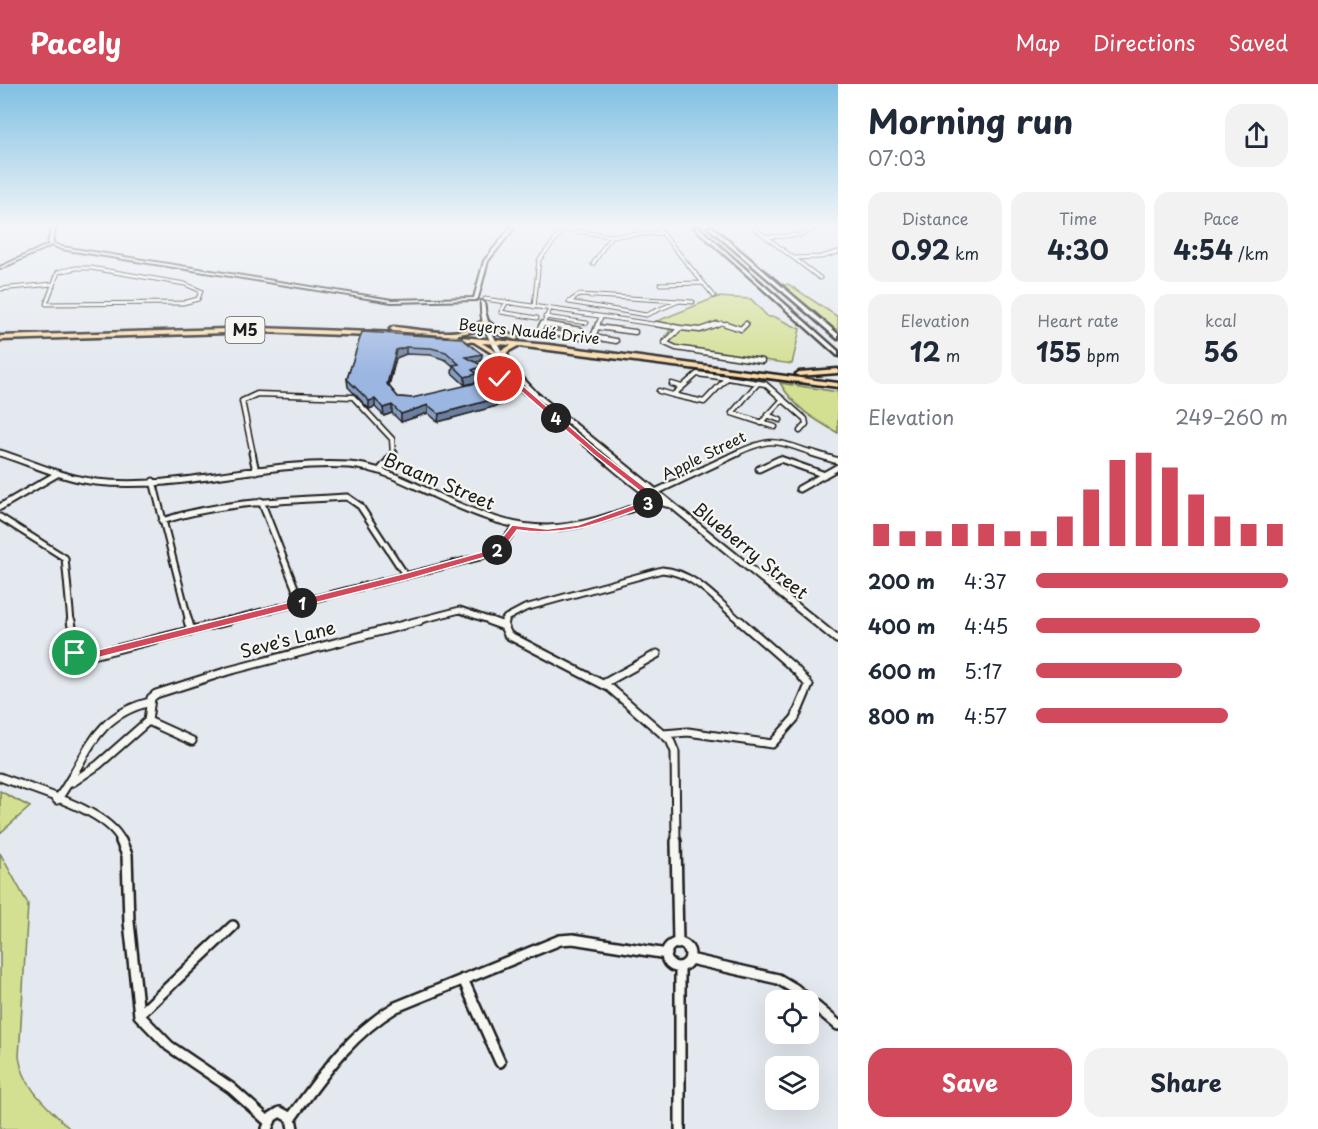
<!DOCTYPE html>
<meta charset="utf-8">
<style>
:root{--surface:#fff;--page:#f2f2f3;--text:#1f2937;--muted:#747a83;--accent:#d1495b}
body{margin:0;font-family:"Playpen Sans",sans-serif;background:var(--page);color:var(--text);height:100vh;display:flex;flex-direction:column;font-size:22px;white-space:nowrap}
*{box-sizing:border-box;margin:0}
p{font-size:20px;color:var(--muted)}
.icon{flex:none;width:33px;height:33px;fill:none;stroke:currentColor;stroke-width:2;stroke-linecap:round;stroke-linejoin:round}
.map{position:relative;flex:1;overflow:hidden}
.details{display:flex;flex-direction:column;background:var(--surface);width:480px}
.details>*{flex:none}
.buttons{position:absolute;left:765px;top:906px;display:grid;gap:12px}
.buttons a{display:grid;place-items:center;width:54px;height:54px;border-radius:12px;background:var(--surface);box-shadow:0 6px 24px #0002;font-size:30px}
.pin{position:absolute;display:grid;place-items:center;width:51px;height:51px;color:#fff;margin:-26px;border:3px solid #fff;border-radius:50%;box-shadow:0 2px 6px #0007}
.km{position:absolute;width:30px;height:30px;margin:-15px;border-radius:50%;background:#222;color:#fff;font-size:16px;line-height:30px;text-align:center}
.round{display:grid;place-items:center;flex:none;width:63px;height:63px;border-radius:18px;background:var(--page)}
.head{display:flex;align-items:center;justify-content:space-between;height:102px;padding:0 30px}
h1{font-size:33px;font-weight:700;line-height:45px}
.stats{display:grid;grid-template-columns:repeat(3,1fr);gap:9px;height:102px;padding:6px 30px}
.stats div{display:grid;align-content:center;border-radius:15px;background:var(--page);text-align:center}
.stats b{font-size:26px;font-weight:700}
.stats small{font-size:16px;font-weight:400}
.stats p{font-size:16px}
.chart{height:168px;padding:12px 30px}
.chart p{display:flex;justify-content:space-between}
.chart svg{width:100%;height:108px;margin-top:6px;stroke:var(--accent);stroke-width:6}
.action{display:flex;gap:12px;margin-top:auto;padding:12px 30px}
.action a{flex:1;height:69px;border-radius:18px;background:var(--accent);color:#fff;font-size:24px;font-weight:700;line-height:69px;text-align:center}
.action a+a{background:var(--page);color:var(--text)}
ul{padding:0 30px;list-style:none;font-size:20px}
li{display:grid;grid-template-columns:96px 72px 1fr;align-items:center;height:45px}
li i{height:15px;border-radius:8px;background:var(--accent)}
header{display:flex;align-items:center;gap:36px;box-sizing:border-box;height:84px;padding:0 30px;background:var(--accent);color:#fff}
header strong{font-size:28px}
nav{display:flex;gap:33px;margin-inline-start:auto;font-size:21px}
main{display:flex;flex:1;min-height:0}
.map>svg:first-child{display:block}
.green{fill:#d3df91;stroke:#787e56;stroke-width:1.5}
.lines{fill:none;stroke-linecap:round;stroke-linejoin:round}
.minor-far4-casing{stroke:#1c1c1c;stroke-width:5}
.minor-far3-casing{stroke:#1c1c1c;stroke-width:7}
.minor-far2-casing{stroke:#1c1c1c;stroke-width:9}
.minor-far1-casing{stroke:#1c1c1c;stroke-width:11}
.minor-casing{stroke:#1c1c1c;stroke-width:14}
.tertiary-casing{stroke:#1c1c1c;stroke-width:4}
.secondary-casing{stroke:#1c1c1c;stroke-width:5}
.primary-casing{stroke:#1c1c1c;stroke-width:5}
.minor-far4{stroke:#f6f6f2;stroke-width:3}
.minor-far3{stroke:#f6f6f2;stroke-width:4}
.minor-far2{stroke:#f6f6f2;stroke-width:5}
.minor-far1{stroke:#f6f6f2;stroke-width:7}
.minor{stroke:#f6f6f2;stroke-width:9}
.tertiary{fill:#f6f6f2;fill-rule:evenodd}
.secondary{fill:#f6f6f2;fill-rule:evenodd}
.primary{fill:#fddcac;fill-rule:evenodd}
.wall{fill:#869dc2;stroke:#1c1c1c;stroke-width:1.5}
.shaded-wall{fill:#6d7f9e;stroke:#1c1c1c;stroke-width:1.5}
.building{fill:#9cb6e2;stroke:#1c1c1c;stroke-width:1.5}
.route{fill:#d1495b;stroke:#fff;stroke-width:1.5}
.labels{text-anchor:middle;stroke-width:4.5;stroke-linejoin:round;paint-order:stroke}
.far-street-label{font-size:15px;fill:#1c1c1c;stroke:#f6f6f2}
.shield{fill:#f6f6f2;stroke:#5d5d5c;stroke-width:1.5}
.shield-label{font-size:16px;font-weight:bold;fill:#1c1c1c}
.street-label{font-size:18px;fill:#1c1c1c;stroke:#f6f6f2}
</style>
<header>
<strong>Pacely</strong>
<nav><a>Map</a><a>Directions</a><a>Saved</a></nav>
</header>
<main>
<div class="map">
<svg width="838" height="1045" viewBox="0 0 838 1045">
<rect width="100%" height="100%" fill="#e4e9ef"/>
<filter id="ink" filterUnits="userSpaceOnUse"><feTurbulence type="fractalNoise" baseFrequency=".0167" numOctaves="2"/><feDisplacementMap in="SourceGraphic" scale="12" xChannelSelector="R" yChannelSelector="G"/><feConvolveMatrix kernelMatrix="1 2 1 2 8 2 1 2 1" color-interpolation-filters="sRGB"/></filter>
<g filter="url(#ink)">
<path class="green" d="M788 200 838 233V249L780 202Z
M717 213 751 215 768 233H775L800 245 792 280 677 264 661 258 674 241 655 238Z
M780 299 838 308V349C813 335 795 324 780 299Z
M0 707 30 723 0 749Z
M0 769 28 820 19 973C24 1005 48 1023 70 1045H0Z"/>
<g class="lines">
<g class="minor-far4-casing">
<path id="minor-far4" d="M548 143 611 152 662 149
M657 143 714 212
M753 143 820 194
M767 153 800 151 817 143
M794 174 821 173 838 168
M593 180 611 152
M76 184H91L185 200 201 207 198 215 183 219 46 220 58 188Z
M660 200 703 199
M0 205 53 200
M579 211 679 217 646 231 569 218Z
M485 215 666 242
M679 217 693 218
M506 219 501 228 537 234
M534 223 539 176 564 145
M545 233 587 239
M542 240 555 242
M542 242 550 225
M597 242 601 233
M712 242 721 239 731 242
M744 242 746 240"/>
</g>
<g class="minor-far3-casing">
<path id="minor-far3" d="M542 240 539 247 584 254
M545 240 581 246
M598 240 593 253 616 257
M656 240 680 244 665 259 676 264 762 277
M726 240 741 245 746 240
M597 243 635 248
M680 244 700 246 717 240
M505 283V289L500 295 518 301
M697 290 727 294 704 318 673 311Z
M727 294 765 300 805 335 806 340 800 347
M758 299 732 329 775 343
M481 300 518 292
M672 300 682 303
M659 307 673 311
M767 331 780 336
M761 339 783 315
M0 369 4 370
M253 370 242 317 257 310 353 313 392 355 393 370
M735 370C775 351 776 358 817 370"/>
</g>
<g class="minor-far2-casing">
<path id="minor-far2" d="M0 369C32 379 62 394 96 398 181 407 264 376 349 381 380 383 407 398 435 411 533 457 561 452 660 414
M252 369 256 387
M812 369 838 377
M759 385 780 375 825 391
M380 386 394 369
M153 397 189 538
M799 405 838 383
M649 411 738 369
M261 417 301 519
M0 423 57 390
M0 433 65 474 71 538
M162 437C222 417 285 417 347 413L360 422 406 492
M222 538 480 473 501 463 515 443
M413 538 460 526 494 538
M505 538 506 534 525 524 662 486C694 488 718 518 741 538"/>
</g>
<g class="minor-far1-casing">
<path id="minor-far1" d="M71 537 77 572 85 573 228 537
M188 537 191 547
M490 537 504 542
M505 537 504 542 508 551 610 604 663 650
M603 600 657 570
M663 650 670 656 675 668 676 758
M663 650 688 648 772 660 795 634 809 601 796 586 740 537
M192 657 148 637 151 614 156 610 228 587 419 537
M0 693C33 706 108 725 122 758
M73 698 98 681 148 637
M57 716C89 672 91 633 150 618"/>
</g>
<g class="minor-casing">
<path id="minor" d="M121 757 127 771 129 838 139 931 169 962 231 1004 269 1038
M676 757 678 860
M666 871a12 12 0 1 1 24 0a12 12 0 1 1-24 0Z
M690 875 778 895 795 905 838 941
M680 884V1045
M463 895 500 978
M139 931 233 842
M291 1034C322 992 350 950 396 923L560 856 573 855 667 870
M267 1045 272 1033 280 1028 291 1034 293 1045"/>
</g>
<g class="tertiary-casing">
<path id="tertiary" d="M52 143H56L52 159 62 163 392 216 474 214 484 177 511 143H515L488 177 478 214 476 216 392 218 61 165 52 161 0 185V183L50 160 48 159Z
M481 217 484 218C488 255 511 282 536 308L838 552V559L835 558 670 423C654 424 598 372 582 359V357H586L653 412 662 416 532 310C509 286 478 253 481 217Z
M499 276H503L520 300 532 310V312C517 310 507 289 499 277Z"/>
</g>
<g class="secondary-casing">
<path id="secondary" d="M694 143H698L838 267V272Z
M708 143H712L838 250V255Z"/>
</g>
<g class="primary-casing">
<path id="primary" d="M486 236 502 248 519 254 516 256 498 250 485 239 476 247 459 250 457 252 393 247 390 245 393 243C417 245 446 252 470 245 476 243 479 237 486 236Z
M259 244 401 249 404 251 401 253 259 248 0 256V252Z
M450 252 549 261 838 299V303L518 262 507 268 508 274 505 276 502 274 501 267 511 261 482 259 500 270 501 271 498 273 474 258 448 255V253Z
M838 285V289L799 292 796 290 799 288Z"/>
</g>
<use href="#minor-far4" class="minor-far4"/>
<use href="#minor-far3" class="minor-far3"/>
<use href="#minor-far2" class="minor-far2"/>
<use href="#minor-far1" class="minor-far1"/>
<use href="#minor" class="minor"/>
<use href="#tertiary" class="tertiary"/>
<use href="#secondary" class="secondary"/>
<use href="#primary" class="primary"/>
</g>
<path class="wall" d="M362 248 482 270 481 277 476 278 482 290 477 292V298L465 301 452 289 453 282 446 276 431 271 406 270 396 274 389 302 398 313 504 320 438 338 428 329 401 338 392 329 384 332 375 323 369 325 348 303 347 295Z"/>
<path class="shaded-wall" d="M406 263V270L396 274 387 307V300L396 266Z
M482 270 481 277 466 281V273Z
M483 282 482 290 477 292V298L465 301V293L472 286Z
M505 312 504 320 438 338 439 330Z
M375 315V323L369 325V317Z
M392 321V329L384 332 383 324Z
M428 321V329L401 338V330Z"/>
<path class="building" d="M362 248 461 254 482 270 466 273 483 282 472 286 477 290 465 293 453 281 459 280 446 268 431 264 406 263 396 266 387 300 398 313 412 314 485 297 505 312 439 330 428 321 401 330 392 321 383 324 375 315 369 317 347 295Z"/>
</g>
<linearGradient id="sky" x2="0" y2="1"><stop stop-color="#7fc0e3"/><stop offset="0.49" stop-color="#f3f5f8"/><stop offset="1" stop-color="#f3f5f8" stop-opacity="0"/></linearGradient>
<rect width="838" height="289" fill="url(#sky)"/>
<path class="route" d="M500 293 521 300 598 367 659 414V418C606 436 574 454 517 446L500 469 406 496 85 577 70 569 75 565 86 569 406 489 493 465 512 441 547 445 578 441 650 415 593 370 516 303 498 296Z"/>
<g class="labels">
<g class="far-street-label">
<text transform="translate(529 248) rotate(6)" y="5">Beyers Naudé Drive</text>
<text transform="translate(704 372) rotate(-26)" y="5">Apple Street</text>
</g>
<rect class="shield" x="225.5" y="233" width="39" height="26" rx="4.5"/>
<g class="shield-label">
<text x="245" y="252">M5</text>
</g>
<g class="street-label">
<text transform="translate(439 398) rotate(23)" y="6">Braam Street</text>
<text transform="translate(750 467) rotate(39)" y="6">Blueberry Street</text>
<text transform="translate(288 556) rotate(-15)" y="6">Seve's Lane</text>
</g>
</g>
</svg>
<div class="buttons">
<a><svg class="icon" aria-label="locate" viewBox="0 0 24 24"><circle cx="12" cy="12" r="6"/><path d="M12 2v4M12 18v4M2 12h4M18 12h4"/></svg></a>
<a><svg class="icon" aria-label="layers" viewBox="0 0 24 24"><path d="M12 4l9 5-9 5-9-5zM3 14l9 5 9-5"/></svg></a>
</div>
<div class="pin" style="left:75px;top:569px;background:#1e9e55"><svg class="icon" aria-label="arrive" viewBox="0 0 24 24"><path d="M6 21V4h12l-3 4 3 4H6"/></svg></div>
<div class="pin" style="left:500px;top:295px;background:#d93025"><svg class="icon" aria-label="check" viewBox="0 0 24 24"><path d="M5 12l5 5 9-10"/></svg></div>
<b class="km" style="left:302px;top:519px">1</b>
<b class="km" style="left:497px;top:466px">2</b>
<b class="km" style="left:648px;top:419px">3</b>
<b class="km" style="left:556px;top:334px">4</b>
</div>
<section class="details">
<div class="head"><div><h1>Morning run</h1><p>07:03</p></div><a class="round"><svg class="icon" aria-label="share" viewBox="0 0 24 24"><path d="M12 15V3M7 8l5-5 5 5M5 13v7h14v-7"/></svg></a></div>
<div class="stats">
<div><p>Distance</p><b>0.92<small> km</small></b></div>
<div><p>Time</p><b>4:30</b></div>
<div><p>Pace</p><b>4:54<small> /km</small></b></div>
</div>
<div class="stats">
<div><p>Elevation</p><b>12<small> m</small></b></div>
<div><p>Heart rate</p><b>155<small> bpm</small></b></div>
<div><p>kcal</p><b>56</b></div>
</div>
<div class="chart"><p><span>Elevation</span>249–260 m</p>
<svg viewBox="0 0 160 44" preserveAspectRatio="none"><path d="M5 44V35M15 44V38M25 44V38M35 44V35M45 44V35M55 44V38M65 44V38M75 44V32M85 44V21M95 44V9M105 44V6M115 44V12M125 44V23M135 44V32M145 44V35M155 44V35"/></svg>
</div>
<ul>
<li><b>200 m</b>4:37<i style="width:100%"></i></li>
<li><b>400 m</b>4:45<i style="width:89%"></i></li>
<li><b>600 m</b>5:17<i style="width:58%"></i></li>
<li><b>800 m</b>4:57<i style="width:76%"></i></li>
</ul>
<div class="action"><a>Save</a><a>Share</a></div>
</section>
</main>
